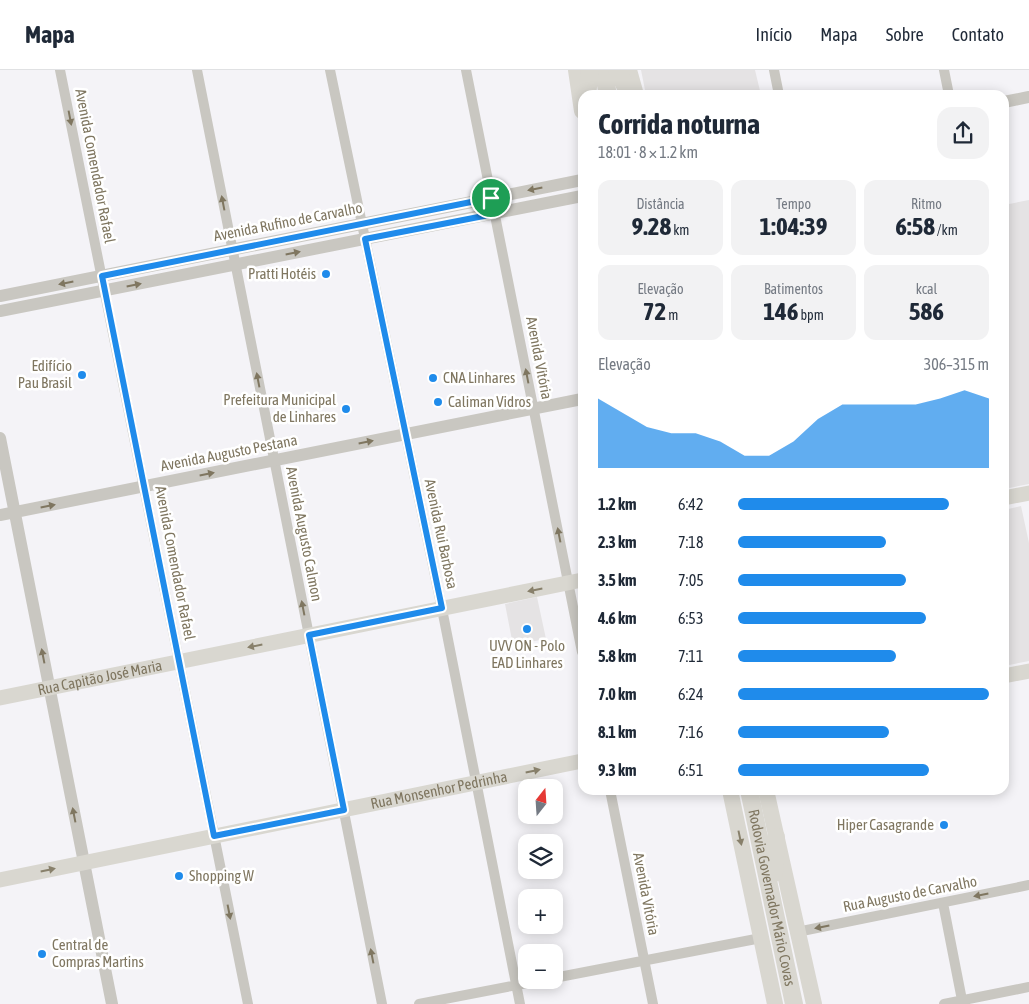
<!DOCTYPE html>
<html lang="pt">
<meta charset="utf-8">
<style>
:root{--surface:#fff;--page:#f2f2f3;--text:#1f2937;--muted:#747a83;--line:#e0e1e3;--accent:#1f8beb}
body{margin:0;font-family:"Asap Condensed",sans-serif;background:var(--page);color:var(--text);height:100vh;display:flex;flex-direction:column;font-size:19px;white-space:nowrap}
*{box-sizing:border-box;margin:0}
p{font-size:16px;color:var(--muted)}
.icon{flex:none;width:28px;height:28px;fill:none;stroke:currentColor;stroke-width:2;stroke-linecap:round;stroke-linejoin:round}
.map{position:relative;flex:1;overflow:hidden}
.panel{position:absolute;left:578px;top:20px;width:431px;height:705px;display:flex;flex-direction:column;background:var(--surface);border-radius:15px;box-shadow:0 2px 12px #0003}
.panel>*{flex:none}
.needle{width:32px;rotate:17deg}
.buttons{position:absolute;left:518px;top:709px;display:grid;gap:10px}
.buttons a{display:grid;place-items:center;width:45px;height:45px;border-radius:10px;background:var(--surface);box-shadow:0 2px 12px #0003;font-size:25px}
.pin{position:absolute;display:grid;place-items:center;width:42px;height:42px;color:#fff;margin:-21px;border:2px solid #fff;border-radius:50%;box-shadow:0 1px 5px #0007}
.round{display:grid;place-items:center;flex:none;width:52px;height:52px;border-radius:15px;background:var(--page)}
.summary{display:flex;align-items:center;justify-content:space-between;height:85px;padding:0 20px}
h1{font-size:28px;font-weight:700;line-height:38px}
.stats{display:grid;grid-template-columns:repeat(3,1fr);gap:8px;height:85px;padding:5px 20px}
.stats div{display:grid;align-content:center;border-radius:12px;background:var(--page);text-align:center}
.stats b{font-size:25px;font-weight:700}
.stats small{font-size:14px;font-weight:400}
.stats p{font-size:14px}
.chart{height:140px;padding:10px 20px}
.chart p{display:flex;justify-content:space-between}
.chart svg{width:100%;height:90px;margin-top:5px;fill:var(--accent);opacity:.7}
ul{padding:0 20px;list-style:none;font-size:16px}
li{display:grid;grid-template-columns:80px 60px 1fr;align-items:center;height:38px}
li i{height:12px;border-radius:6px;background:var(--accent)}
header{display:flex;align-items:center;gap:30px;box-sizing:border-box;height:70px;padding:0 25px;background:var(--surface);border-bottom:1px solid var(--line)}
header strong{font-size:24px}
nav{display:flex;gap:28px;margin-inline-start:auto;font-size:18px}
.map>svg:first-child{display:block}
.built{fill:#e5e3e4}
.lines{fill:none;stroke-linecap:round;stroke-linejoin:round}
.minor{stroke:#c9c7c1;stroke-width:10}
.tertiary{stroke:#c9c7c1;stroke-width:12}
.secondary{stroke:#d9d7d0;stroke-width:15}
.primary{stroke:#d9d7d0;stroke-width:16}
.trunk{stroke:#d9d7d0;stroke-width:18}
.oneway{fill:#7f7660}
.oneway2{fill:#88806b}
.route-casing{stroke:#fff;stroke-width:10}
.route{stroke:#1f8beb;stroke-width:6}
.poi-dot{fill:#1f8beb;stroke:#fff;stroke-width:2}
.labels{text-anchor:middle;stroke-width:5;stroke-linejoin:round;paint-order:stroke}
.street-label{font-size:15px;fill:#7f7660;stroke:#fff}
.poi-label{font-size:15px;fill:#7f7660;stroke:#fff;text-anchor:end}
</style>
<header>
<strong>Mapa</strong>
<nav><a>Início</a><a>Mapa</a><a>Sobre</a><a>Contato</a></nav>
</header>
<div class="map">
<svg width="1029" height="934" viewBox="0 0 1029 934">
<rect width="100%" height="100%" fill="#f4f3f7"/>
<path class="built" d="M641 0H755L761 25H646Z
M1029 130V414L1004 419V135Z
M1021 436 1029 473V591L1004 596V440Z
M537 527 546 569 513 575 505 534Z"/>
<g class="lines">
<path class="minor" d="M60 0 248 934
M197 0 382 934
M330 0 442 539 520 934
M466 0 582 582
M774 0 779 25
M944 0 949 25
M610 720 653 934
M943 833 962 930
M797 862 1029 815
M554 908 761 868
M419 934 543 910
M944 934 1029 917"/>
<path class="tertiary" d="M1004 32 1029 27
M0 226 582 110
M0 241 582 126
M0 368 112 934
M0 445 582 329"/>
<g class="secondary">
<path d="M1004 428 1029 423"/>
<path d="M1004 606 1029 601"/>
<path id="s1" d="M0 628 582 510"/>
<path id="s2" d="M0 810 582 691"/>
</g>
<path class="primary" d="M576 0 582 41
M629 0 636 25
M730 720 775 934
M766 720 814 934"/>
<g class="trunk">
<path d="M603 0 608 25"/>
<path d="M617 0 630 25"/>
<path d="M587 25 590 0"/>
<path id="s3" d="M749 720 794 934"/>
<path d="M774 803 776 767"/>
</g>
</g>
<defs><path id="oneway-solid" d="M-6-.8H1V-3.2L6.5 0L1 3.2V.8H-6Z" transform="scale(1.25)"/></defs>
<g class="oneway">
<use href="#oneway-solid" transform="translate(70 48) rotate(79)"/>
<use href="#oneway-solid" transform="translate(535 119) rotate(169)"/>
<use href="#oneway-solid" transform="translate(223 133) rotate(-101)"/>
<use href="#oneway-solid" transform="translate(293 183) rotate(-11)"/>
<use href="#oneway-solid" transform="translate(66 213) rotate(169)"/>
<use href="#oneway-solid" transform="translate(134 215) rotate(-11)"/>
<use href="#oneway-solid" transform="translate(527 306) rotate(-101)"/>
<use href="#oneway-solid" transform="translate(258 310) rotate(-101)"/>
<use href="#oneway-solid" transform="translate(366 372) rotate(-11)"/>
<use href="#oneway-solid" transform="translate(207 404) rotate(-11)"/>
<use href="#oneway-solid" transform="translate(48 436) rotate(-11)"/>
<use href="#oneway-solid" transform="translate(559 465) rotate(-101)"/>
<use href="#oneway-solid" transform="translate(303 538) rotate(-101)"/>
<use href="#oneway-solid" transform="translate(43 586) rotate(-101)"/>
<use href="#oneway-solid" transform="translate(74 745) rotate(-101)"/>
<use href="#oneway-solid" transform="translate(981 825) rotate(169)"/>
<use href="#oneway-solid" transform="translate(229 842) rotate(79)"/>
<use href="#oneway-solid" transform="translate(822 857) rotate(169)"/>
<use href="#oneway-solid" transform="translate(372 886) rotate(-101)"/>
</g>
<g class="oneway2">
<use href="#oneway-solid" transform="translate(535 520) rotate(169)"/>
<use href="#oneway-solid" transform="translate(255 576) rotate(169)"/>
<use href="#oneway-solid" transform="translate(533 701) rotate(-12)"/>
<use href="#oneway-solid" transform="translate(740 768) rotate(78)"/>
<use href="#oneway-solid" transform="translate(48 800) rotate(-12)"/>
</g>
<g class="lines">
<g class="route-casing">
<path id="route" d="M491 128 494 144 365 169 442 538 309 565 344 740 214 766 102 206Z"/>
</g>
<use href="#route" class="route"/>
</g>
<g class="poi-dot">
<circle cx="326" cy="204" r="5"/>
<circle cx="82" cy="305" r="5"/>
<circle cx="433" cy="308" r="5"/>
<circle cx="438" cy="332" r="5"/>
<circle cx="346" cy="339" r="5"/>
<circle cx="527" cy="559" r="5"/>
<circle cx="944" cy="755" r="5"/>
<circle cx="179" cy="806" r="5"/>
<circle cx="42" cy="884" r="5"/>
</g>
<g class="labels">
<g class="street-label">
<text transform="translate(95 96) rotate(79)" y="5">Avenida Comendador Rafael</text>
<text transform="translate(288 152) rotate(-11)" y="5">Avenida Rufino de Carvalho</text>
<text transform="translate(539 288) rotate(79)" y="5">Avenida Vitória</text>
<text transform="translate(229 383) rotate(-11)" y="5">Avenida Augusto Pestana</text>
<text transform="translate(304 464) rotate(79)" y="5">Avenida Augusto Calmon</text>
<text transform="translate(441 464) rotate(78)" y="5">Avenida Rui Barbosa</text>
<text transform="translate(175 493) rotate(79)" y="5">Avenida Comendador Rafael</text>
<text dy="5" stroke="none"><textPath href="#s1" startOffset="102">Rua Capitão José Maria</textPath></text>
<text dy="5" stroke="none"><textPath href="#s2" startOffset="448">Rua Monsenhor Pedrinha</textPath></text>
<text transform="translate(646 824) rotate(79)" y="5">Avenida Vitória</text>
<text transform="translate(910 824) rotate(-11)" y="5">Rua Augusto de Carvalho</text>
<text dy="5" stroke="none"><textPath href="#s3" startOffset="110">Rodovia Governador Mário Covas</textPath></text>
</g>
<g class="poi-label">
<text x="316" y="209">Pratti Hotéis</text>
<text x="72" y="301">Edifício<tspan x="72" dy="17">Pau Brasil</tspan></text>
<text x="443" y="313" text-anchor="start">CNA Linhares</text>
<text x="336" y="335">Prefeitura Municipal<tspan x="336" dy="17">de Linhares</tspan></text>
<text x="448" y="337" text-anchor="start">Caliman Vidros</text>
<text x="527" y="581" text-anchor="middle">UVV ON - Polo<tspan x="527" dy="17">EAD Linhares</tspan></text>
<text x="934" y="760">Hiper Casagrande</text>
<text x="189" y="811" text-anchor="start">Shopping W</text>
<text x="52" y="880" text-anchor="start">Central de<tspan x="52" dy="17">Compras Martins</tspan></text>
</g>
</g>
</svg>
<div class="buttons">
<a><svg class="needle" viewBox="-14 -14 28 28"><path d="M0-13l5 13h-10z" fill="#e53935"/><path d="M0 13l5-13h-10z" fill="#747a83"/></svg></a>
<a><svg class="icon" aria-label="layers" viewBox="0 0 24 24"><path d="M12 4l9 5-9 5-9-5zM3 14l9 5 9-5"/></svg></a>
<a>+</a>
<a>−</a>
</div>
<div class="pin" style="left:491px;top:128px;background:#1e9e55"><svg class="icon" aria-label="arrive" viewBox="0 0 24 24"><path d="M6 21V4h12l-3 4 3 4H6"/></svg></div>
<section class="panel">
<div class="summary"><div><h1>Corrida noturna</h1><p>18:01 · 8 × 1.2 km</p></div><a class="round"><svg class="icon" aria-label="share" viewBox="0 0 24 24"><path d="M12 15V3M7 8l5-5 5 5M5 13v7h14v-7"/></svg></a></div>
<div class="stats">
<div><p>Distância</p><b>9.28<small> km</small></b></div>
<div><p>Tempo</p><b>1:04:39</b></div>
<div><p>Ritmo</p><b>6:58<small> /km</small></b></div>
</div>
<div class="stats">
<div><p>Elevação</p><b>72<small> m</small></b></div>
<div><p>Batimentos</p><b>146<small> bpm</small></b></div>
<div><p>kcal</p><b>586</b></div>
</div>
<div class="chart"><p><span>Elevação</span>306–315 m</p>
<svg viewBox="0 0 160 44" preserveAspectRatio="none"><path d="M0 44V10L10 17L20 24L30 27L40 27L50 31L60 38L70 38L80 31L90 20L100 13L110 13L120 13L130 13L140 10L150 6L160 10V44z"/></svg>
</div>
<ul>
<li><b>1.2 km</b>6:42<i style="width:84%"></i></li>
<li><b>2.3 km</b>7:18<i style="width:59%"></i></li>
<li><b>3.5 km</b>7:05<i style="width:67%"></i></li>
<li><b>4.6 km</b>6:53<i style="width:75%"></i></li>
<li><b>5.8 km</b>7:11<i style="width:63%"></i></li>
<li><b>7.0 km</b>6:24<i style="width:100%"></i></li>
<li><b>8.1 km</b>7:16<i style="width:60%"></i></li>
<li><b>9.3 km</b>6:51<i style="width:76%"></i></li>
</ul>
</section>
</div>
